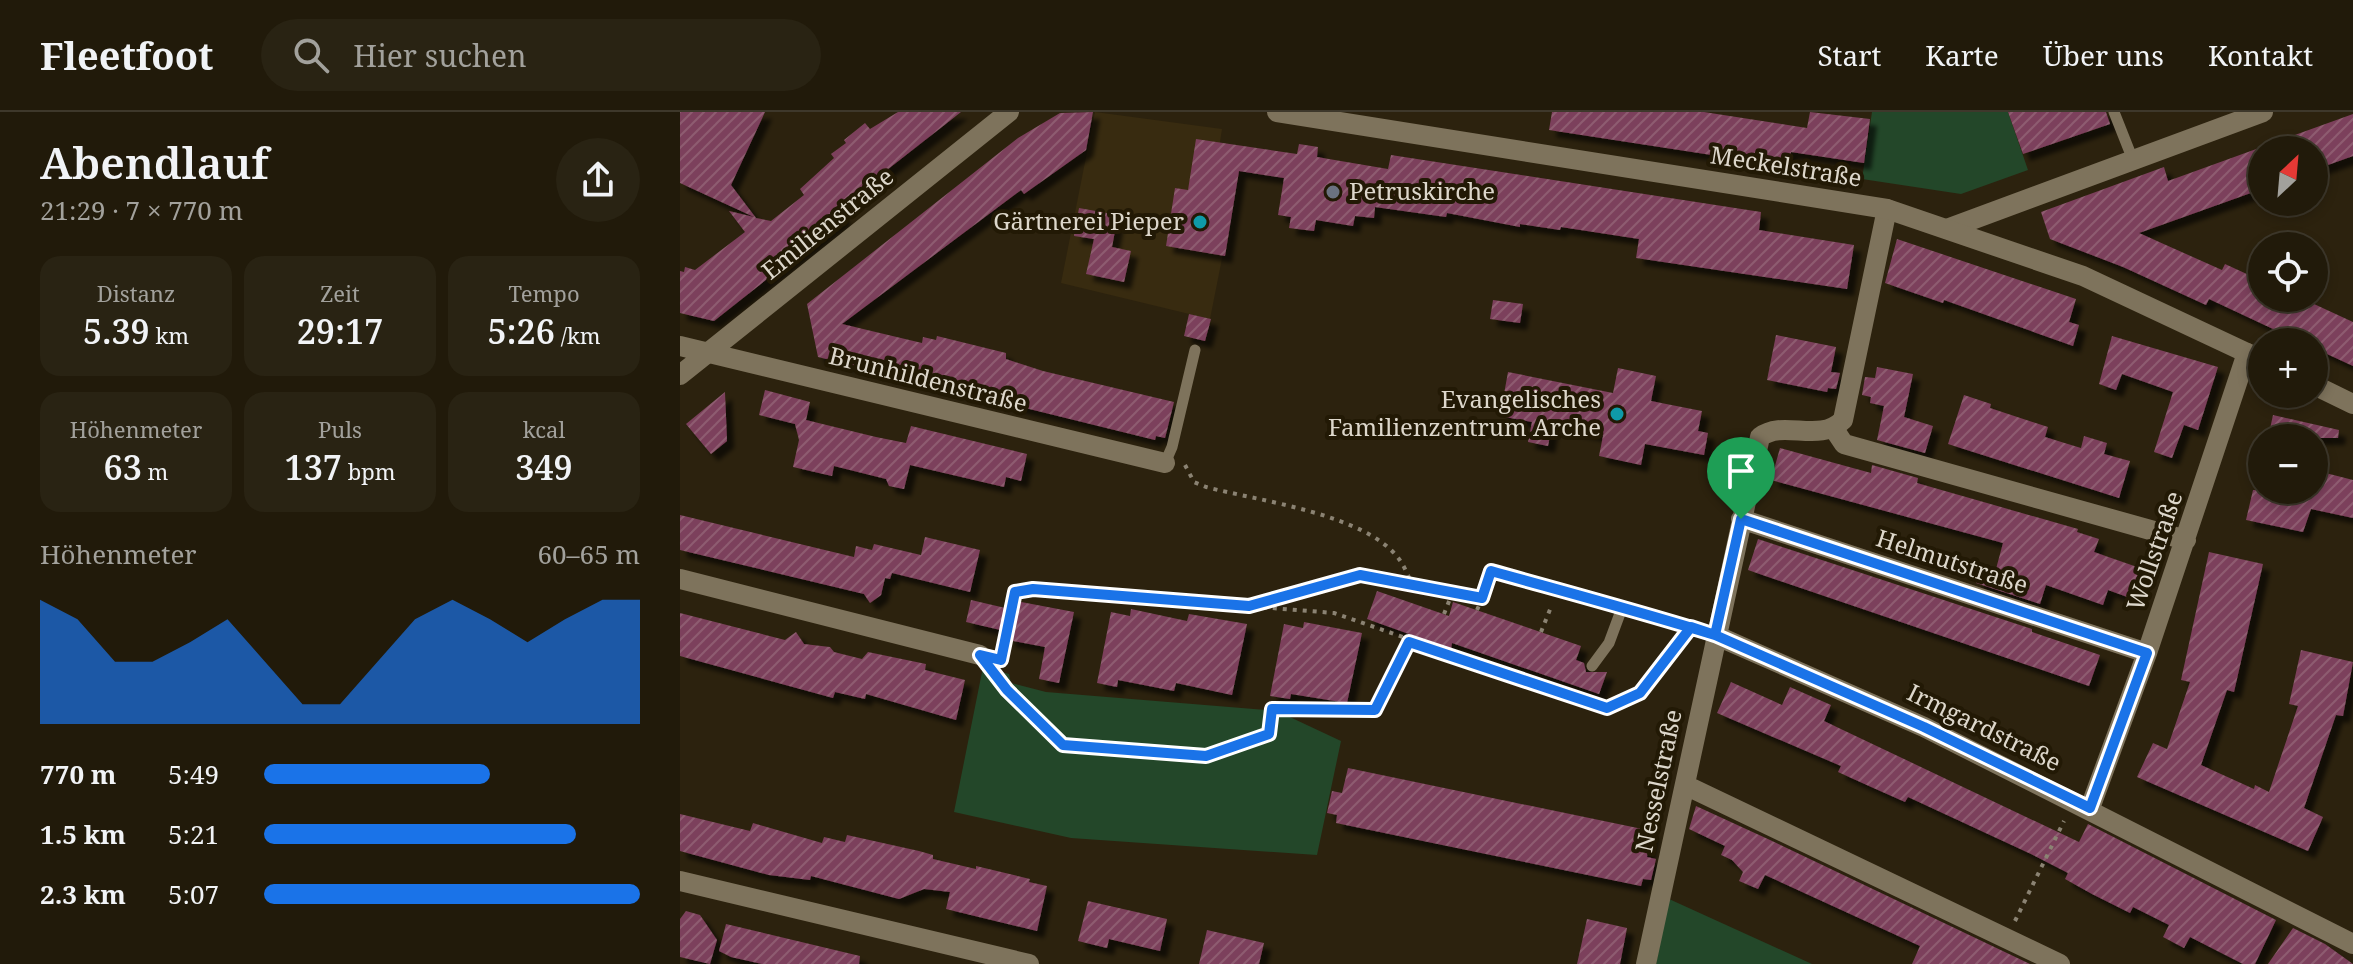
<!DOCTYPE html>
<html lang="de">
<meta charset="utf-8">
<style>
:root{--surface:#211a0a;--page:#292313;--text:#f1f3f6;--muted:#a2a19c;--line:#3e382b;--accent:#1a73e8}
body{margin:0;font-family:"Noto Serif",serif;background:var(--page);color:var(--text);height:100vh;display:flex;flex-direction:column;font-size:30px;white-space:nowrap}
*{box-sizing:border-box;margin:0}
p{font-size:26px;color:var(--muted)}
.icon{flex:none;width:44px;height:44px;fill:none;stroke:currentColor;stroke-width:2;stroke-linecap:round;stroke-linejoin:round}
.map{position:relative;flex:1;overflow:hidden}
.panel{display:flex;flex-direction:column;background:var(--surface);width:680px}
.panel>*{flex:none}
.needle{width:52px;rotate:26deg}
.tools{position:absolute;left:1568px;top:24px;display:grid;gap:16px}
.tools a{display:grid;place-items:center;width:80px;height:80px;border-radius:50%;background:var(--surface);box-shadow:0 4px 12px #0003,0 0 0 2px var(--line);font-size:40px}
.pin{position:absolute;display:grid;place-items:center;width:68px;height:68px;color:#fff;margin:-82px -34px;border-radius:50% 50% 50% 0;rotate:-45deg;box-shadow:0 0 8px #0007}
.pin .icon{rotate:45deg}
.round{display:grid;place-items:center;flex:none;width:84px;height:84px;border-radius:42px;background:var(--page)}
.summary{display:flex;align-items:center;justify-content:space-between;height:136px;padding:0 40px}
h1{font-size:44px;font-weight:600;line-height:60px}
.figures{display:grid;grid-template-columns:repeat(3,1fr);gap:12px;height:136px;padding:8px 40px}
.figures div{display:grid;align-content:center;border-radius:20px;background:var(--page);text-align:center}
.figures b{font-size:34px;font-weight:600}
.figures small{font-size:22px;font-weight:400}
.figures p{font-size:22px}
.chart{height:224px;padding:16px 40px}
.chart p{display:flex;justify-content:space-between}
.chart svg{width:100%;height:144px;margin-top:8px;fill:var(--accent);opacity:.7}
ul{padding:0 40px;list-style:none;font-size:26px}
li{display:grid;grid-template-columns:128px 96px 1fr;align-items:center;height:60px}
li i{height:20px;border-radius:10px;background:var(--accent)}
header{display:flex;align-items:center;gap:48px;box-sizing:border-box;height:112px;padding:0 40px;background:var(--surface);border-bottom:2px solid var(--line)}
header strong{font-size:38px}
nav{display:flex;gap:44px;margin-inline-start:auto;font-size:28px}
.search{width:560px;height:72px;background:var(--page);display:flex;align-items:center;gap:20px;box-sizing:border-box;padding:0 28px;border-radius:44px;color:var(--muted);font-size:30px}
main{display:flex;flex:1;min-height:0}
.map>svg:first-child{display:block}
.built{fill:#382b10}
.green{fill:#234729}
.building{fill:url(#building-hatch);filter:url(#shadow)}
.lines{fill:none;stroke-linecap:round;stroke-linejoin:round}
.path{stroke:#8b8373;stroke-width:4;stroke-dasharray:4 6;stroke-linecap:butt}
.service{stroke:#7e735c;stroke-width:11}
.minor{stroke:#7e735c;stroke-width:20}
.tertiary{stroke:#7e735c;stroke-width:20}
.route-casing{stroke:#fff;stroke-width:16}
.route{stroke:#1a73e8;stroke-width:10}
.worship-dot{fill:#6b7280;stroke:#221905;stroke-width:3}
.culture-dot{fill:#0f9aa8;stroke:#221905;stroke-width:3}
.labels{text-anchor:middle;stroke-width:8;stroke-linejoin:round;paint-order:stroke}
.street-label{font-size:24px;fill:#ddd7cb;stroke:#221905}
.poi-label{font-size:24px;fill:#ddd7cb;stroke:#221905;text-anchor:end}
</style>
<header>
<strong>Fleetfoot</strong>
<div class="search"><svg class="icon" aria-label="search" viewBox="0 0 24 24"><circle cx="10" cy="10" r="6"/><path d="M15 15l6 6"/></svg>Hier suchen</div>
<nav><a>Start</a><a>Karte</a><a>Über uns</a><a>Kontakt</a></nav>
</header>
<main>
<section class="panel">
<div class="summary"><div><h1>Abendlauf</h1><p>21:29 · 7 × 770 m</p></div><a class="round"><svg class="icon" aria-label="share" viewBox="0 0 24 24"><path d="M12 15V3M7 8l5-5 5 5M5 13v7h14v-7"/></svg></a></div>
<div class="figures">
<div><p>Distanz</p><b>5.39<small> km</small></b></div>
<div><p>Zeit</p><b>29:17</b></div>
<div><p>Tempo</p><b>5:26<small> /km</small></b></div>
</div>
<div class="figures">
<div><p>Höhenmeter</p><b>63<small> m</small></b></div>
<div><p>Puls</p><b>137<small> bpm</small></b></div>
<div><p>kcal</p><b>349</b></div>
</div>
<div class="chart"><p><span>Höhenmeter</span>60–65 m</p>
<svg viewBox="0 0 160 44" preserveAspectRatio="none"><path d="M0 44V6L10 12L20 25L30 25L40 19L50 12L60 25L70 38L80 38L90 25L100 12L110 6L120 12L130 19L140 12L150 6L160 6V44z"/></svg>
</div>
<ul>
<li><b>770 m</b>5:49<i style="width:60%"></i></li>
<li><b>1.5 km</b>5:21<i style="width:83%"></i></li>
<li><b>2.3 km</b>5:07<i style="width:100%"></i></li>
</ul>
</section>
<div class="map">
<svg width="1673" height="852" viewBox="0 0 1673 852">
<defs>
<pattern id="building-hatch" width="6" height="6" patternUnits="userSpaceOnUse" patternTransform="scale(2)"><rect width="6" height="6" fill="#7c415b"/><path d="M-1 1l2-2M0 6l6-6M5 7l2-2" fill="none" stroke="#8e5c71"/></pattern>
<filter id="shadow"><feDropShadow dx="7" dy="7" stdDeviation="2" flood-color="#0009"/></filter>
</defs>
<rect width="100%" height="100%" fill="#2c220e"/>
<path class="built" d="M415 0 542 17 532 82 554 86 530 207 381 171Z"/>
<path class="green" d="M1192 0H1328L1348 58 1281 82 1182 67Z
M303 555 329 562 331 571 366 580 597 599 661 629 637 743 391 726 274 700Z
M989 787 1132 852H976Z"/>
<path class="building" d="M0 0H85L51 73 76 106 91 109 124 83 120 77 154 46 151 42 166 31 164 28 185 11 190 17 218 0H281L157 97 164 106 34 209 0 201V159L4 160 5 155 15 158 65 120 49 99 74 105 0 71Z
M413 0 406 38 344 82 341 78 162 212 242 231 243 225 256 228 257 224 326 241V247L363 259 494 290 485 326 476 324 475 328 138 245 127 192 338 26 380 1Z
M872 0H1024L1127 16 1130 0 1190 7 1184 51 1111 40 1109 55 869 18Z
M1328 0H1426L1430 12 1343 42Z
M1673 2V44L1634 58V38H1582V77L1459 121 1542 158 1545 152 1582 169V186H1621L1673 210V254L1634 236V230H1621L1529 187 1526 193 1443 155 1370 127 1361 100 1484 55 1488 69Z
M516 27 617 42 619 32 638 35 637 45 708 57 711 43 1081 100 1079 118 1174 133 1167 177 956 146 959 127 881 115 880 118 840 112V115L767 101 766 105 695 95 694 106 675 104 673 114 636 108 634 119 609 116 611 105 598 103 604 66 559 59 545 144 486 134 495 76 508 78Z
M399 96 438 103 432 135 451 139 444 170 406 162 414 127 394 124Z
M1217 127 1396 187 1389 210 1399 213 1393 234 1264 188 1263 191 1205 171Z
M813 188 843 192 840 211 810 207Z
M509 202 531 207 525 229 504 224Z
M1096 223 1156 235 1151 260 1160 261 1156 277 1148 276 1147 280 1087 268Z
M1432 224 1538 255 1518 318 1504 313 1492 346 1474 340 1493 280 1442 262 1436 278 1419 272Z
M1197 255 1233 262 1224 305 1253 314 1245 341 1197 328 1204 294 1190 291 1191 285 1182 283 1185 265 1195 266Z
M938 256 976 264 971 289 1022 299 1018 319 1028 321 1024 343 965 332 961 353 919 344 923 324 872 313 868 334 848 330 852 310 820 304 828 260 933 281Z
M85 278 130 290 126 308 196 325 226 331 231 314 347 342 341 369 326 365 324 375 230 353 224 377 209 374 206 367 154 354 152 364 113 355 119 328 115 312 79 303Z
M45 280 47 329 31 342 6 312Z
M1284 283 1311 292 1310 296 1368 315 1365 325 1401 336 1404 324 1427 331 1424 342 1450 349 1439 386 1268 332Z
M1593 303 1659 318 1658 326H1588Z
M1100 336 1191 361 1192 353 1238 366 1237 371 1398 417 1397 420 1419 427 1414 440 1460 456 1450 486 1428 478 1423 493 1366 473 1360 492 1296 471 1298 463 1313 468 1323 431 1091 368Z
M1634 358 1673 368V406L1631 397 1623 420 1566 408 1573 378H1634Z
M0 403 174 445 176 434 192 438 194 432 241 443 245 425 300 438 290 480 212 461 210 467 205 466 201 483 190 491 184 482 0 438Z
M1078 427 1352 517V520L1420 543 1409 574 1068 458Z
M1529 440 1583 452 1554 580 1547 578 1521 653 1574 677 1575 673 1589 680 1618 594 1609 592 1621 538 1673 550 1663 604 1656 603 1624 696 1643 705 1628 739 1457 665 1473 631 1487 637 1510 570 1501 568Z
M697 479 769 504 773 490 901 534 896 548 904 551 906 560H927L919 582 772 531 771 537 687 507Z
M291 488 334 498 336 489 394 500 379 571 359 567 365 535 328 528 329 520 286 510Z
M451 497 507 509 509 502 567 512 552 583 496 571 494 579 438 568 437 575 417 571 431 500 450 504Z
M0 501 105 528 116 520 124 532 150 535 154 540 182 547 188 540 246 552 245 558 285 568 276 608 186 582 185 587 155 580 153 586 0 544Z
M624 510 682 521 667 591 611 582 610 587 590 584 604 512 623 516Z
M1051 570 1102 593 1110 575 1151 593 1144 609 1399 730 1408 712 1596 808 1575 852H1563L1510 825 1504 836 1483 825 1489 813 1453 795 1450 801 1412 782 1385 767 1388 761 1351 742 1228 685 1225 690 1189 674 1158 660 1161 654 1037 601Z
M668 656 972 719 967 745 976 747 971 768 963 767 961 774 656 711 657 703 647 701 652 679 662 681Z
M1016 694 1090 728 1350 852H1232L1240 834 1085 763 1078 777 1059 769 1063 760 1052 748 1041 743 1045 734 1009 717Z
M0 702 70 719 73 711 142 731 144 725 165 730 167 723 239 739 253 743V747L296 757V754L350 767 349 770 367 774 357 819 266 797 270 780 244 777 219 787 131 764 130 768 89 763 0 739Z
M408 789 487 807 480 839 429 827 427 836 398 829Z
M6 799 20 803 37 828 30 852 0 845V807Z
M907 807 947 816 940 852H897Z
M46 812 180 844 179 852H82L51 845 39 839Z
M1613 816 1645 832 1673 852H1588Z
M527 818 584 831 579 852H519Z"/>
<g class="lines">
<path class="path" d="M505 353 514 370 526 375C579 389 686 402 719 447 725 455 729 466 733 475
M575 492 680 463 793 484
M797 498 801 489
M764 502 773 479
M861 520 871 495
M323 540 335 480 353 477 654 501 927 596 960 581 1000 530
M312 559 383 633 526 644 589 622 592 597 695 598 729 530
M1335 809 1384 709"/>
<path class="service" d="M1434 0 1453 48
M485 351 492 335 515 238
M807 472 811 459 1035 523
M912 554 929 531 942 496"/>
<path class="minor" d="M1267 117 1583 0
M0 234 485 351
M0 263 329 0
M1154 317 1164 332 1506 428
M1061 407 1467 541
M0 467 300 543
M1035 523 1244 615 1673 832
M1005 673 1380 852
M1410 696 1467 541 1567 241
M0 769 349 852
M966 852 1080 325C1104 307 1139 332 1163 308L1207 97"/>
<path class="tertiary" d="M597 0 1207 97 1403 164 1582 248
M1634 273 1673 292"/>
</g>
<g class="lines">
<g class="route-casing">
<path id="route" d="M1061 407 1035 523C961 500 886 480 811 459L802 486 680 463 569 494 353 477 335 480 321 548 300 543 327 578 383 633 526 644 589 622 592 597 695 598 729 530 927 596 960 581 1011 515 1035 523 1244 615 1410 696 1467 541 1061 407"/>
</g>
<use href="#route" class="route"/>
</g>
<circle class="worship-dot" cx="653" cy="80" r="8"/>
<g class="culture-dot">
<circle cx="520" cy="110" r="8"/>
<circle cx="937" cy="302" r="8"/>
</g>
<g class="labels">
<g class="street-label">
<text transform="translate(1106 55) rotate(9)" y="8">Meckelstraße</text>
<text transform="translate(148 112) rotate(-39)" y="8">Emilienstraße</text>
<text transform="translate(248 268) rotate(14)" y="8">Brunhildenstraße</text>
<text transform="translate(1475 439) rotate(-71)" y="8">Wollstraße</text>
<text transform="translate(1272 450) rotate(18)" y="8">Helmutstraße</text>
<text transform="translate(1304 616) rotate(26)" y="8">Irmgardstraße</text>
<text transform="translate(979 669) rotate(-78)" y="8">Nesselstraße</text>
</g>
<g class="poi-label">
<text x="669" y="88" text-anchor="start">Petruskirche</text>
<text x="504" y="118">Gärtnerei Pieper</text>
<text x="921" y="296">Evangelisches<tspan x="921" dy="28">Familienzentrum Arche</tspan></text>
</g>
</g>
</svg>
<div class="tools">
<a><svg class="needle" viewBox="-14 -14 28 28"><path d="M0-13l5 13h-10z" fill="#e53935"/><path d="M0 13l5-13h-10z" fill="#a2a19c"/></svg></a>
<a><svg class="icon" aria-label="locate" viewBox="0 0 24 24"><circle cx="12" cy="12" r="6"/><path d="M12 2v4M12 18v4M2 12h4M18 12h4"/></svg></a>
<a>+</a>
<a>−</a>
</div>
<div class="pin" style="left:1061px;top:407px;background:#1e9e55"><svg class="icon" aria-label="arrive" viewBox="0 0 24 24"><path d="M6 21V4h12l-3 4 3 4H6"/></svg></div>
</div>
</main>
